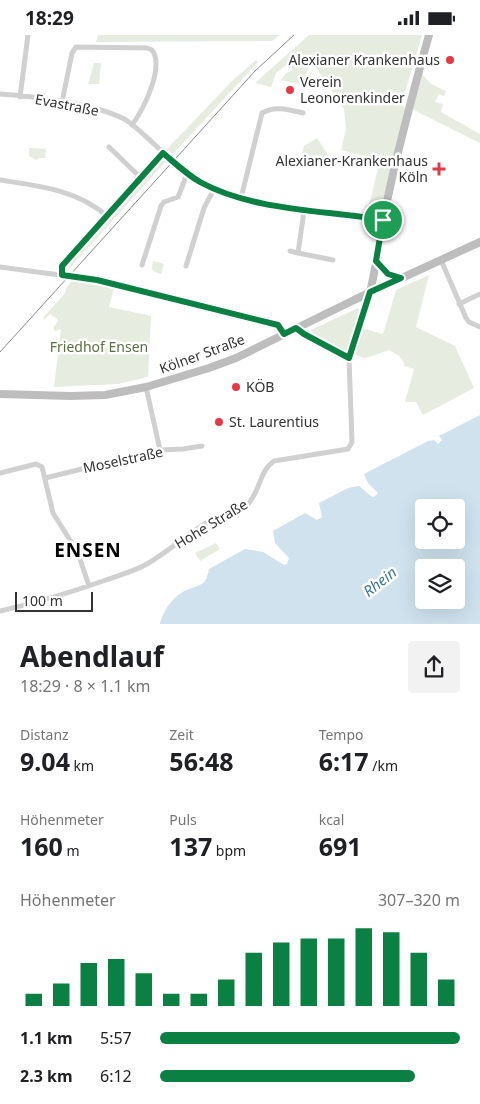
<!DOCTYPE html>
<html lang="de">
<meta charset="utf-8">
<style>
:root{--surface:#fff;--page:#f2f2f2;--text:#202124;--muted:#757577;--accent:#0b8043}
body{margin:0;font-family:"Noto Sans",sans-serif;background:var(--page);color:var(--text);height:100vh;display:flex;flex-direction:column;font-size:19px;white-space:nowrap}
*{box-sizing:border-box;margin:0}
p{font-size:16px;color:var(--muted)}
.icon{flex:none;width:28px;height:28px;fill:none;stroke:currentColor;stroke-width:2;stroke-linecap:round;stroke-linejoin:round}
.map{position:relative;height:589px;overflow:hidden}
.details{display:flex;flex-direction:column;background:var(--surface);flex:1}
.details>*{flex:none}
.tools{position:absolute;left:415px;top:464px;display:grid;gap:10px}
.tools a{display:grid;place-items:center;width:50px;height:50px;border-radius:5px;background:var(--surface);box-shadow:0 5px 20px #0002;font-size:25px}
.scale{position:absolute;left:15px;bottom:12px;width:78px;box-sizing:border-box;padding-left:5px;border:2px solid #333;border-top:0;font-size:14px;line-height:18px;white-space:nowrap;color:#333;-webkit-text-stroke:4px #fff;paint-order:stroke}
.pin{position:absolute;display:grid;place-items:center;width:42px;height:42px;color:#fff;margin:-21px;border:2px solid #fff;border-radius:50%;box-shadow:0 1px 5px #0007}
.round{display:grid;place-items:center;flex:none;width:52px;height:52px;border-radius:5px;background:var(--page)}
.summary{display:flex;align-items:center;justify-content:space-between;height:85px;padding:0 20px}
h1{font-size:28px;font-weight:700;line-height:38px}
.figures{display:grid;grid-template-columns:repeat(3,1fr);gap:8px;height:85px;padding:5px 20px}
.figures div{display:grid;align-content:center}
.figures b{font-size:25px;font-weight:700}
.figures small{font-size:14px;font-weight:400}
.figures p{font-size:14px}
.chart{height:140px;padding:10px 20px}
.chart p{display:flex;justify-content:space-between}
.chart svg{width:100%;height:90px;margin-top:5px;stroke:var(--accent);stroke-width:6}
ul{padding:0 20px;list-style:none;font-size:16px}
li{display:grid;grid-template-columns:80px 60px 1fr;align-items:center;height:38px}
li i{height:12px;border-radius:6px;background:var(--accent)}
.status{display:flex;justify-content:space-between;align-items:center;height:35px;padding:0 25px;background:var(--surface);direction:ltr}
.status svg{height:14px;fill:currentColor}
.map>svg:first-child{display:block}
.green{fill:#e6ecdf}
.water{fill:#cfe2ee;fill-rule:evenodd}
.lines{fill:none;stroke-linecap:round;stroke-linejoin:round}
.street{stroke:#d0d0d0;stroke-width:5}
.secondary{stroke:#bdbdbd;stroke-width:8}
.tram{stroke:#888;stroke-width:1}
.route-casing{stroke:#fff;stroke-width:10}
.route{stroke:#0b8043;stroke-width:6}
.poi-dot{fill:#e63946;stroke:#fff;stroke-width:2}
.labels{text-anchor:middle;stroke-width:5;stroke-linejoin:round;paint-order:stroke}
.poi-label{font-size:14px;fill:#333;stroke:#fff;text-anchor:start}
.street-label{font-size:14px;fill:#333;stroke:#fff}
.park-label{font-size:14px;fill:#56703f;stroke:#fff}
.water-label{font-size:15px;font-style:italic;fill:#3f7597;stroke:#fff}
.district-label{font-size:19px;font-weight:bold;letter-spacing:1px;fill:#000;stroke:#fff}
</style>
<div class="status"><b>18:29</b><svg viewBox="0 0 49 12"><path d="M0 12V9h3v3zM5 12V6h3v6zM10 12V3h3v9zM15 12V0h3v12zM26 1h20v11H26zM47 4h2v5h-2z"/></svg></div>
<div class="map">
<svg width="480" height="589" viewBox="0 0 480 589">
<rect width="100%" height="100%" fill="#fff"/>
<path class="green" d="M98 0H280L272 6 96 7Z
M309 0H422L403 64 395 62 394 67 405 72 381 174C379 181 374 181 367 179L380 125 341 115 346 94 344 74 310 24H302L309 30C308 38 304 41 303 50L281 45 286 38 292 36V29L295 24H294L276 38 271 52 255 48Z
M256 25 258 27 173 119 167 114 232 46Z
M94 28H101L99 49H88Z
M422 39 431 49 446 56 444 61 439 59 435 67 443 69 441 77 480 99V108L412 74Z
M317 103 329 121 315 129 306 126 302 120 304 111Z
M29 113 46 114 45 123H39L36 125 29 121Z
M162 126H166L68 235 71 225Z
M153 226 164 229 161 239 153 236 152 233Z
M429 240 416 292 455 311 474 353 423 380 416 367H405L414 334 404 331V328L399 321 389 315 369 322 364 323 356 320 355 318 362 293 383 299 396 255Z
M72 246 114 253 109 272 151 281 148 342 118 349 54 352 61 294 55 296 53 293 58 286 56 283 50 279 45 284 43 283 65 258 66 253Z
M358 273 360 275 348 314 344 316 313 299 311 295Z
M216 508 220 514 200 526 195 518Z"/>
<path class="water" d="M480 380V589H160C163 575 174 560 187 555 192 552 202 551 205 546 207 543 208 538 209 534L245 514 263 517 284 530 287 529 289 523 275 508 273 496 305 478 317 485 322 482 319 468 348 453 359 451 371 461 374 462 378 458 368 448 364 439 428 406 434 405 438 409 442 405 439 401ZM424 472H456V505H424ZM424 532H456V565H424Z"/>
<g class="lines">
<path class="street" d="M0 59C33 61 97 69 126 85 135 91 144 100 152 107 171 125 190 144 215 154 268 176 327 176 383 185
M20 62 28 0
M62 67 72 18 76 12 147 13 152 15C165 32 143 75 132 90
M109 112 141 143
M0 145C38 151 76 154 107 181
M241 163 262 78C275 70 290 75 303 78
M304 176 298 218 333 225
M290 216 298 218
M441 225 466 283 469 287 480 292
M142 230 161 171 164 167 178 162 187 139
M186 231 204 173 214 154
M0 232 97 245 278 290 284 299
M62 240V231L163 118
M459 269 480 259
M297 293 304 299 349 323
M146 352 160 415
M0 438 36 429 42 432 53 478 78 518 89 551
M45 443 160 415 183 414 202 411
M0 576C35 568 69 558 103 546 117 541 132 537 145 530 169 517 188 497 212 485 223 479 237 479 247 470 260 458 259 436 274 426L348 414 352 407 349 323 370 258"/>
<path class="secondary" d="M376 226 388 239 401 243
M370 257C377 229 380 199 386 171 398 113 413 57 429 0
M0 359 70 361 105 360 146 352 209 333 236 323 354 265 480 207"/>
<path class="tram" d="M0 317 255 36 294 0"/>
</g>
<g class="lines">
<g class="route-casing">
<path id="route" d="M163 118C175 128 186 139 200 147 253 176 324 175 383 185L376 226 388 239 401 243 370 257 349 323 304 299 296 293 284 299 278 290 97 245 62 240V231Z"/>
</g>
<use href="#route" class="route"/>
</g>
<g class="poi-dot">
<circle cx="450" cy="25" r="5"/>
<circle cx="290" cy="55" r="5"/>
<path d="M436.5 126.5h5v5h5v5h-5v5h-5v-5h-5v-5h5z"/>
<circle cx="236" cy="352" r="5"/>
<circle cx="219" cy="387" r="5"/>
</g>
<g class="labels">
<g class="poi-label">
<text x="440" y="30" text-anchor="end">Alexianer Krankenhaus</text>
<text x="300" y="52">Verein<tspan x="300" dy="16">Leonorenkinder</tspan></text>
<text x="428" y="131" text-anchor="end">Alexianer-Krankenhaus<tspan x="428" dy="16">Köln</tspan></text>
<text x="246" y="357">KÖB</text>
<text x="229" y="392">St. Laurentius</text>
</g>
<g class="street-label">
<text transform="translate(67 70) rotate(11)" y="5">Evastraße</text>
<text transform="translate(202 319) rotate(-20)" y="5">Kölner Straße</text>
<text transform="translate(123 425) rotate(-12)" y="5">Moselstraße</text>
<text transform="translate(211 489) rotate(-31)" y="5">Hohe Straße</text>
</g>
<g class="park-label">
<text x="99" y="317">Friedhof Ensen</text>
</g>
<g class="water-label">
<text transform="translate(380 547) rotate(-38)" y="5">Rhein</text>
</g>
<g class="district-label">
<text x="88" y="522">ENSEN</text>
</g>
</g>
</svg>
<div class="tools">
<a><svg class="icon" aria-label="locate" viewBox="0 0 24 24"><circle cx="12" cy="12" r="6"/><path d="M12 2v4M12 18v4M2 12h4M18 12h4"/></svg></a>
<a><svg class="icon" aria-label="layers" viewBox="0 0 24 24"><path d="M12 4l9 5-9 5-9-5zM3 14l9 5 9-5"/></svg></a>
</div>
<div class="scale">100 m</div>
<div class="pin" style="left:383px;top:185px;background:#1e9e55"><svg class="icon" aria-label="arrive" viewBox="0 0 24 24"><path d="M6 21V4h12l-3 4 3 4H6"/></svg></div>
</div>
<section class="details">
<div class="summary"><div><h1>Abendlauf</h1><p>18:29 · 8 × 1.1 km</p></div><a class="round"><svg class="icon" aria-label="share" viewBox="0 0 24 24"><path d="M12 15V3M7 8l5-5 5 5M5 13v7h14v-7"/></svg></a></div>
<div class="figures">
<div><p>Distanz</p><b>9.04<small> km</small></b></div>
<div><p>Zeit</p><b>56:48</b></div>
<div><p>Tempo</p><b>6:17<small> /km</small></b></div>
</div>
<div class="figures">
<div><p>Höhenmeter</p><b>160<small> m</small></b></div>
<div><p>Puls</p><b>137<small> bpm</small></b></div>
<div><p>kcal</p><b>691</b></div>
</div>
<div class="chart"><p><span>Höhenmeter</span>307–320 m</p>
<svg viewBox="0 0 160 44" preserveAspectRatio="none"><path d="M5 44V38M15 44V33M25 44V23M35 44V21M45 44V28M55 44V38M65 44V38M75 44V31M85 44V18M95 44V13M105 44V11M115 44V11M125 44V6M135 44V8M145 44V18M155 44V31"/></svg>
</div>
<ul>
<li><b>1.1 km</b>5:57<i style="width:100%"></i></li>
<li><b>2.3 km</b>6:12<i style="width:85%"></i></li>
</ul>
</section>
